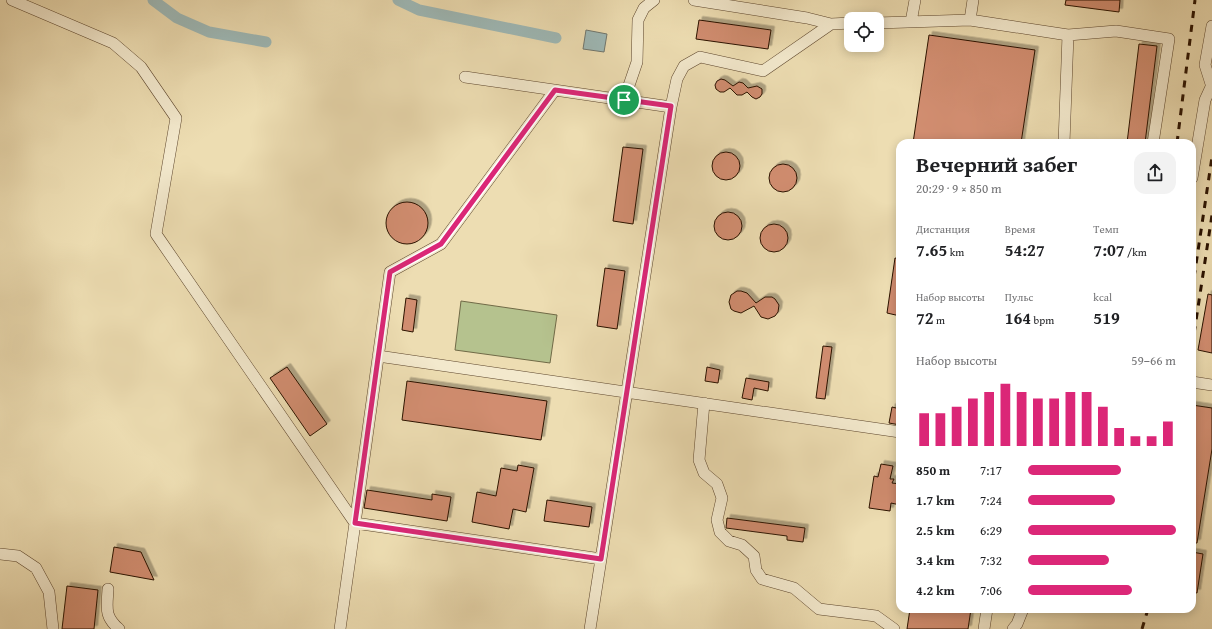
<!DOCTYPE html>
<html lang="ru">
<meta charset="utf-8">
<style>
:root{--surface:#fff;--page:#f2f2f2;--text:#202124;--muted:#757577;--accent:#db2777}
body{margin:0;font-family:"Gentium Book Plus",serif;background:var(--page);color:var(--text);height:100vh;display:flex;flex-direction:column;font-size:15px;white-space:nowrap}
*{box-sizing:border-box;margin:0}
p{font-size:13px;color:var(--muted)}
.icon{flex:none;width:22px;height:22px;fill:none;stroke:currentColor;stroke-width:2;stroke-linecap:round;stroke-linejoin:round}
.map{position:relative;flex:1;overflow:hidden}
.side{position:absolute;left:896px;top:139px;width:300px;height:474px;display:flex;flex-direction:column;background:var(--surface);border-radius:12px;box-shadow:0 2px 10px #0003}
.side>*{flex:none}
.controls{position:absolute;left:844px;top:12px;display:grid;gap:8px}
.controls a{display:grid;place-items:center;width:40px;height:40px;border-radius:8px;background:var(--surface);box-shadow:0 2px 10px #0003;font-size:20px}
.pin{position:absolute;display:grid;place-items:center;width:34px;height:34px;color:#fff;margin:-17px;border:2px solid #fff;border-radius:50%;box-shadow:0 1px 4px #0007}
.round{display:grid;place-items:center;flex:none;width:42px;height:42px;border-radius:12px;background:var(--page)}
.headline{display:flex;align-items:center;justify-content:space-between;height:68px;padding:0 20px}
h1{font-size:22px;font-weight:600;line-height:30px}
.figures{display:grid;grid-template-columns:repeat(3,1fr);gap:6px;height:68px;padding:4px 20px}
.figures div{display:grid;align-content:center}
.figures b{font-size:17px;font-weight:600}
.figures small{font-size:11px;font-weight:400}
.figures p{font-size:11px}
.chart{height:112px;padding:8px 20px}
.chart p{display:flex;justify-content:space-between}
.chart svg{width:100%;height:72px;margin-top:4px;stroke:var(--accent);stroke-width:6}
ul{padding:0 20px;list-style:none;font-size:13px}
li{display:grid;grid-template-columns:64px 48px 1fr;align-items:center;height:30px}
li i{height:10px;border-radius:5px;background:var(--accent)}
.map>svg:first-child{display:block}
.green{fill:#b5c28e;stroke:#706a47}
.water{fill:#9eb9b7;stroke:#70766e}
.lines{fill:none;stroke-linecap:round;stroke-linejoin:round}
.canal{stroke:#9eb9b7;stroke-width:11}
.building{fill:#d18d70;stroke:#2b1200;filter:url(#shadow)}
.minor-casing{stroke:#5c452c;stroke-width:12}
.minor{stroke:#f3e9cd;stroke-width:11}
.rail{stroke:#2b1200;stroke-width:3;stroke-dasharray:7 7;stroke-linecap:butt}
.route-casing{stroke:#fff;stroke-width:8}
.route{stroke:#db2777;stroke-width:5}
</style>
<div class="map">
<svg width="1212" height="629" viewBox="0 0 1212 629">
<defs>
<filter id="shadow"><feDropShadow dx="3.5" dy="-3.5" stdDeviation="0" flood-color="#0004"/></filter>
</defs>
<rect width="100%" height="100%" fill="#edddb2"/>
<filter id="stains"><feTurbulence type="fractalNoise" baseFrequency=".005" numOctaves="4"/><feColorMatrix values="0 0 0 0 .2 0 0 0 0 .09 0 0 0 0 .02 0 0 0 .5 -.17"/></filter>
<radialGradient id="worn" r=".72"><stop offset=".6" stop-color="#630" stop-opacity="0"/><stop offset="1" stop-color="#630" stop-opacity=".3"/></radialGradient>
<path class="green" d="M461 301 557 315 550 363 455 350Z"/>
<path class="water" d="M586 30 607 34 604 52 583 49Z"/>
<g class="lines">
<path class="canal" d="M153 0 177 18 209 32 266 42
M398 0 419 10 556 38"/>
</g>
<path class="building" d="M1066 0H1120L1119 12 1065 5Z
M699 20 771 30 768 49 696 39Z
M929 35 1035 50 1021 143H913Z
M1139 44 1157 46 1145 143H1127Z
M721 79 725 80 733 86 739 82 743 83 748 88 757 86 762 89V94L760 97 756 99 752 97 747 92 742 95H737L730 88 724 92H720L716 89 715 85 717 81Z
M623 147 643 149 633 224 613 221Z
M712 166a14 14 0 1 1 28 0a14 14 0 1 1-28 0Z
M769 178a14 14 0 1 1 28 0a14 14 0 1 1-28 0Z
M386 223a21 21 0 1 1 42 0a21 21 0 1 1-42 0Z
M714 226a14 14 0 1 1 28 0a14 14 0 1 1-28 0Z
M760 238a14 14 0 1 1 28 0a14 14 0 1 1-28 0Z
M895 258 900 259V316L887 313Z
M605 268 625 271 617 329 597 326Z
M737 291H741L747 293 756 303 765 297H772L775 299 779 305 778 312 775 316 768 319 761 317 754 306 741 313 734 311 731 309 729 302 731 295Z
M1208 294 1212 295V353L1198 350Z
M406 298 417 300 413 332 402 330Z
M823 346 832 347 825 399 816 398Z
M287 367 327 424 310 436 270 378Z
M707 367 720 370 718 383 705 381Z
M746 378 769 382 768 391 754 388 752 400 742 398Z
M407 381 547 401 541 440 402 420Z
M1192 405 1212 408V449L1197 543H1192Z
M892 407 900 409V425L889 423Z
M881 464 893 466 890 479H894L892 483 900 484V505L891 503 890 511 869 508 874 476 878 477Z
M518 465 534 468 526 512 513 509 509 529 472 522 477 492 496 496 501 468 517 471Z
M367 490 432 500V494L451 497 447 521 364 508Z
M547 500 592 507 589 527 544 521Z
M727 518 805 528 803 542 787 540V536L726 528Z
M114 547 141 552 154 580 110 572Z
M1192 552 1203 554 1197 593 1192 592Z
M67 586 98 590 94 629H62Z
M910 609 937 612 938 609H971L968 629H907Z"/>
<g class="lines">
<g class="minor-casing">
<path id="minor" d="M12 0 113 43 141 67 176 118 156 234 355 523
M694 0 807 18 831 24
M970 20 973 0
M911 22 915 0
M877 23 970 20 1068 35
M1212 26 1205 65 1212 87
M465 77 671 107 601 559
M624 100 637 62 638 20 644 8 654 0
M671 107 677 79 684 66 700 57 763 71 831 24 851 23
M1064 143 1068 35 1116 31 1169 39 1153 143
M1192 178 1205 100 1211 87
M378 356 900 432
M1192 382 1212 385
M704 403 699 460 704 473 717 484 722 498 717 520 720 532 729 541 742 545 754 556 756 570 762 579 794 588 819 609 876 616 894 629
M355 523 390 272 441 244 555 90
M0 554 18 556 36 568 49 592 53 629
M108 589C107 608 104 616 119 629
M340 629 355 523 601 559 590 629
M984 629 987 609
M1013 629 1017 624 1023 609"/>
</g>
<use href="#minor" class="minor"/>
<path class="rail" d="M1177 143 1195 0
M1192 291 1212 157
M1192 347 1212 215
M932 610V609
M1142 629 1148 609"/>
</g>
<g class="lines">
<g class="route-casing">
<path id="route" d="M555 90 671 106 601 559 355 523 390 272 441 244Z"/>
</g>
<use href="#route" class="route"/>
</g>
<rect width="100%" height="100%" filter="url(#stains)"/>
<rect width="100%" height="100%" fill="url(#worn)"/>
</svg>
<div class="controls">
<a><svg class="icon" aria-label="locate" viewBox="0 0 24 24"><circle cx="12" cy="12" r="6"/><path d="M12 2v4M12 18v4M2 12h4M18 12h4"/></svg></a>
</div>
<div class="pin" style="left:624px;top:100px;background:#1e9e55"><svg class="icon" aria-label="arrive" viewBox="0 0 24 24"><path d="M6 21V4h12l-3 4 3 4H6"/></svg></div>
<section class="side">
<div class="headline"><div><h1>Вечерний забег</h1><p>20:29 · 9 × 850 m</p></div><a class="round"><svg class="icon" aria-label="share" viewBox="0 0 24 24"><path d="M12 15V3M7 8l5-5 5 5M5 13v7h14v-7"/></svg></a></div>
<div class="figures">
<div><p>Дистанция</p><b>7.65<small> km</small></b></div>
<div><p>Время</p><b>54:27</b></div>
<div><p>Темп</p><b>7:07<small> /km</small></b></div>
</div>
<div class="figures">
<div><p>Набор высоты</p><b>72<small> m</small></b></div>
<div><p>Пульс</p><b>164<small> bpm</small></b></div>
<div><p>kcal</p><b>519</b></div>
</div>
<div class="chart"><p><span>Набор высоты</span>59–66 m</p>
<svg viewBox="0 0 160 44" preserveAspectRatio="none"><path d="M5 44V24M15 44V24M25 44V20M35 44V15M45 44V11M55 44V6M65 44V11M75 44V15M85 44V15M95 44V11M105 44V11M115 44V20M125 44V33M135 44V38M145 44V38M155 44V29"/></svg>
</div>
<ul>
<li><b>850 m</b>7:17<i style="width:63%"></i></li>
<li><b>1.7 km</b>7:24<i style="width:59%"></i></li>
<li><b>2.5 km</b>6:29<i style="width:100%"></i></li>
<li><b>3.4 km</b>7:32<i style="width:55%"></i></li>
<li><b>4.2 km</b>7:06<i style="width:70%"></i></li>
</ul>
</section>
</div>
